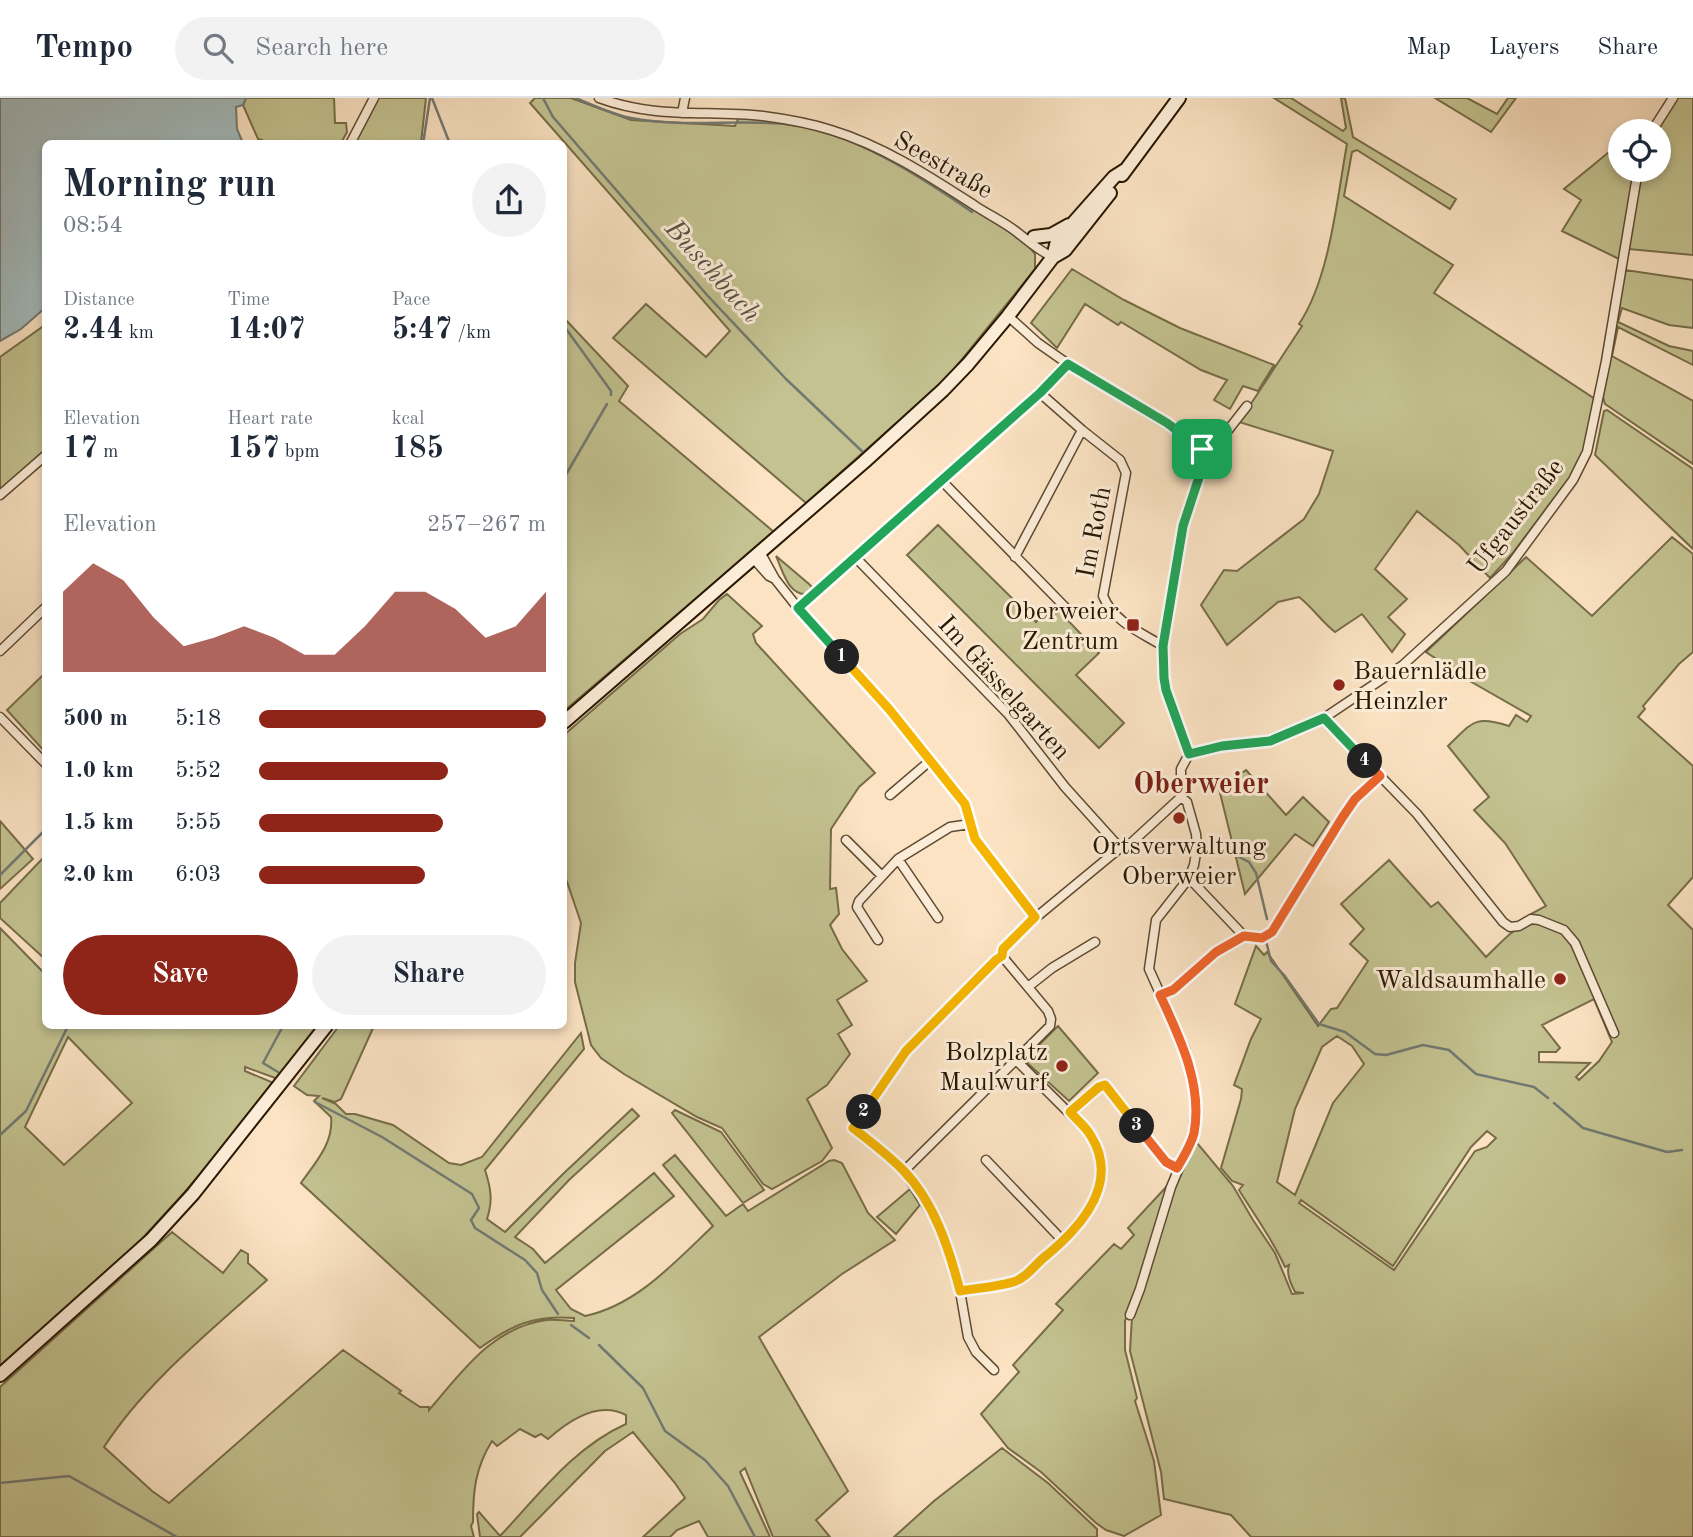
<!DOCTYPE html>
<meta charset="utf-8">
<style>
:root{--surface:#fff;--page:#f2f2f3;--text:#1f2937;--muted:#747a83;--line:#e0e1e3;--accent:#8f2418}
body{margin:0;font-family:"Old Standard TT",serif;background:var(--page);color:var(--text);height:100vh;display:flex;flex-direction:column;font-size:26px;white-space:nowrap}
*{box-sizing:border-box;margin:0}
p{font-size:23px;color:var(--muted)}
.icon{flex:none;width:38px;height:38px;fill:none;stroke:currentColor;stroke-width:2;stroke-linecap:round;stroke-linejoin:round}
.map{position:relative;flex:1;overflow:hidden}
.sheet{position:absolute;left:42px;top:42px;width:525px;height:889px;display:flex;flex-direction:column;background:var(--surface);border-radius:10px;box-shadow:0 4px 10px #0003}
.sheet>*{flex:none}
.buttons{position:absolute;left:1608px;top:21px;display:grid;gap:14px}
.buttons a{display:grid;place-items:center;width:63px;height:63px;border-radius:50%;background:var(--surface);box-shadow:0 4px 10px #0003;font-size:35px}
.pin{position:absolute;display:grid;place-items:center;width:60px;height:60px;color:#fff;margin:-30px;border-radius:14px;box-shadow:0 4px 10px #0006}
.km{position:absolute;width:35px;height:35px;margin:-18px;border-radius:50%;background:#222;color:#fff;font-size:19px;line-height:35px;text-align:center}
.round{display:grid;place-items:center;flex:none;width:74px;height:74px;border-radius:37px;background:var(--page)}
.overview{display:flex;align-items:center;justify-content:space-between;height:119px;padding:0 21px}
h1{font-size:38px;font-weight:800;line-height:52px}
.metrics{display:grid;grid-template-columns:repeat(3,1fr);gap:10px;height:119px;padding:7px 21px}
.metrics div{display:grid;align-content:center}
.metrics b{font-size:30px;font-weight:800}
.metrics small{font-size:19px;font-weight:400}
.metrics p{font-size:19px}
.chart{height:196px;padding:14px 21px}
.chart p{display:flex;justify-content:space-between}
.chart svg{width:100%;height:126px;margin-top:7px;fill:var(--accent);opacity:.7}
.cta{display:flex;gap:14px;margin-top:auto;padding:14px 21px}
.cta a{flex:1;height:80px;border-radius:42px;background:var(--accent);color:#fff;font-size:28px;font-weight:800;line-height:80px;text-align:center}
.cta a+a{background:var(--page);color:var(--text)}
ul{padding:0 21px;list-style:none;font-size:23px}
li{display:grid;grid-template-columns:112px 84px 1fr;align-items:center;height:52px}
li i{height:18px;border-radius:9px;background:var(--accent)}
header{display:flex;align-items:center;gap:42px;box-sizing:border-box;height:98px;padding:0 35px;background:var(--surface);border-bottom:2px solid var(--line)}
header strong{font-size:33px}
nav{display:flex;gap:38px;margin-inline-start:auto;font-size:24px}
.search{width:490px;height:63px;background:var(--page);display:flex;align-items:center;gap:18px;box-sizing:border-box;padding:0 24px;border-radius:38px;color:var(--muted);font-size:26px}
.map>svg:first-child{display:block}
.green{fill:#c3c290;stroke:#766c48;stroke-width:2;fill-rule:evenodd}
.water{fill:#a3bbbe;stroke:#727972;stroke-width:2}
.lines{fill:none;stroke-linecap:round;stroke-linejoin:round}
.stream{stroke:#727972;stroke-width:2.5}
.street-casing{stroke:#5e4a32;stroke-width:11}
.secondary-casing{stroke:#291701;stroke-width:16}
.street{stroke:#fcedd8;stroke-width:8}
.secondary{stroke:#fcedd8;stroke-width:12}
.split-1-casing{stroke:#fff;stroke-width:14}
.split-2-casing{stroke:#fff;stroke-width:14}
.split-3-casing{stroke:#fff;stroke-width:14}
.split-4-casing{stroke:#fff;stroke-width:14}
.split-5-casing{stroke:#fff;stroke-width:14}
.split-1{stroke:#22a559;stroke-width:9}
.split-2{stroke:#f5b400;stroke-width:9}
.split-3{stroke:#f5b400;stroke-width:9}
.split-4{stroke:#f0652b;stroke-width:9}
.split-5{stroke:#22a559;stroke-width:9}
.poi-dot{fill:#8f2418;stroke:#fcedd8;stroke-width:2.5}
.labels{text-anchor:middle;stroke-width:6;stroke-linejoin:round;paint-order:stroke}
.street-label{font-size:26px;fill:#291701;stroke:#fcedd8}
.poi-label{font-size:26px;fill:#291701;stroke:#fcedd8;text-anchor:end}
.water-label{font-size:28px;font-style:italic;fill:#545043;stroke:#fcedd8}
.quarter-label{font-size:30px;font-weight:bold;fill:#7a1f14;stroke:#fcedd8}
</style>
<header>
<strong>Tempo</strong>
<div class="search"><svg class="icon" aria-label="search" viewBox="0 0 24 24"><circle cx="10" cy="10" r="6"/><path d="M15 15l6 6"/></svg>Search here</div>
<nav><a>Map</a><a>Layers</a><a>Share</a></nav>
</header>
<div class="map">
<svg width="1693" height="1439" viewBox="0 0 1693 1439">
<rect width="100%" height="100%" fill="#fbe3c3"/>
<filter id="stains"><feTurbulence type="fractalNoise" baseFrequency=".00286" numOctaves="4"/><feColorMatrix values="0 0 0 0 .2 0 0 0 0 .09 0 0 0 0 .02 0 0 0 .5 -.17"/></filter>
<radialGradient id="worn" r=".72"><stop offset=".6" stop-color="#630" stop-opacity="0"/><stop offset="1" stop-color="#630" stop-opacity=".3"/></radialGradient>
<path class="green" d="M246 0H334L335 25H346L347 34 341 45H271L258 41 243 7Z
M378 0H426L421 45 354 46Z
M535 0H571L631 22 735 28 739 19C754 21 771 21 787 24 858 35 919 77 979 115 997 127 1021 138 1035 156V171L946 281 806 405 613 240 646 206 706 259 730 233 530 5Z
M1274 0H1291L1343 33 1346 30 1341 0H1345L1353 39 1456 101 1450 111 1357 52 1352 54 1344 98 1453 167 1434 195 1595 301 1586 348 1579 367 1512 456 1490 480 1459 447 1417 413 1375 471 1407 501 1388 519 1405 536 1392 554 1362 516 1335 534C1321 523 1313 510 1299 499L1278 504 1227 547 1201 507 1224 472 1237 473 1304 421 1319 396 1333 353 1239 324 1302 228 1299 226C1330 180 1337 100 1347 46Z
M1435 0H1467L1497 16 1508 0H1516L1491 34Z
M1676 0H1693V157L1629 151 1625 172 1693 182V230L1669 227 1622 210 1618 224 1669 248 1693 253V267L1618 229 1612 258 1693 303V366L1605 306 1603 299 1642 72H1659V33H1656Z
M1620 45V72H1636L1619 161 1562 133 1581 102 1564 91Z
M1072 171 1124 202 1180 230 1274 267 1258 293 1243 288 1230 311 1214 302 1227 282 1201 272 1121 224 1118 227 1085 206 1057 250 1031 225Z
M564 220 628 288 619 303 774 434 564 613Z
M45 227V352L0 392V259Z
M1607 312 1693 371V451L1595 357 1604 313Z
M938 427 1036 524 1045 515 1054 517 1059 513 1099 555 1076 577 1124 625 1099 650 907 457Z
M1672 439 1693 456V554L1679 566 1643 608 1645 611 1638 619 1693 668V779L1668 807 1693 832V1439H1251L1231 1417 1164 1401 1161 1374 1130 1253 1132 1219 1171 1104 1178 1076 1195 1045 1198 1046 1233 1088 1253 1122 1275 1155 1292 1196 1304 1195 1295 1194C1291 1186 1286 1176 1289 1167L1285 1169C1273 1142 1255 1118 1239 1092L1243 1087 1232 1083 1221 1070 1241 1001 1242 991 1234 987 1251 941 1261 921 1235 906 1256 848 1264 857 1267 854 1318 928 1331 911 1337 910 1368 863 1350 846 1364 831 1341 806 1389 762 1431 809 1438 804 1486 859C1519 827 1518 822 1565 828L1531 816 1546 808 1505 745 1474 712 1489 699 1448 648C1473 624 1474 617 1509 628L1516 617 1527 624 1531 618 1468 582 1426 554 1526 459 1592 518ZM1594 901 1612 944 1599 963 1579 982 1576 979 1590 965 1539 964V954H1556L1560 950 1542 927ZM1337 938 1352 948 1364 966 1333 1005 1295 1097 1277 1084 1295 1011 1322 949ZM1487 1033 1496 1040 1487 1049 1475 1053 1394 1172 1299 1105 1301 1102 1393 1168 1471 1049Z
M776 458 809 486 813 490 808 496C788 498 783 473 776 458Z
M727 496 762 528 753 536 756 545 875 675 859 689 831 731 830 791 836 790 839 816 830 827 842 851 867 883 837 902 852 927 838 936 850 956 827 987 807 1001 832 1050 822 1063 772 1091 763 1086 722 1030 697 1019 624 976 601 960 591 947 575 884V865L581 825 564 775V637L680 536 703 521 719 502Z
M45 575V654L7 612Z
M1246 672 1286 717 1303 699 1329 724 1313 748 1295 736 1245 796 1219 691Z
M0 723 33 761 0 791Z
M45 758V861L0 820V805Z
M0 830 45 876 46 928H318L278 981 245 969V973L276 986 183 1096 117 1168 0 1271ZM68 939 132 1005 64 1067 25 1029Z
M339 928H374L341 1001 335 1004 322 1000 336 1006 346 1016H355L393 1027 449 1065 461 1067 482 1059 581 935 584 951 485 1072C491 1090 493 1103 487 1121L505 1134 563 1076 632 1011 639 1018 569 1082 515 1139 533 1151 545 1165 654 1075 674 1098 556 1192 571 1211 585 1218C637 1207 675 1164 713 1128L663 1067 675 1057 726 1118 743 1106 748 1113 829 1063 834 1062 842 1065 868 1115 895 1142 842 1176 759 1239 848 1393 816 1422 830 1439H773L745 1370 740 1374 770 1439H708L699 1423 677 1432 670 1439H643L685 1400 675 1385 633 1334 605 1353 520 1439H480L477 1416 479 1414 500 1438C538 1398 574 1349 626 1326V1317C598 1302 568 1323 548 1341L541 1336 535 1339 520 1331 497 1348 492 1343C475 1370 473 1394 473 1424L471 1428 474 1439H0V1289L172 1134 223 1175 241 1152 248 1156V1165L267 1182C210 1234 146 1284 104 1349L152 1393 169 1405 343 1252 401 1293 399 1295 420 1309H429V1312C462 1274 492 1229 547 1222 556 1221 565 1223 574 1223V1220C534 1217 511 1227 480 1250L301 1085C315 1065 334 1045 331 1019L314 1003 319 998 307 997 294 988Z
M1058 928 1098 975 1069 1003 1024 962Z
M675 1012 721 1034 764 1092 743 1105 672 1015Z
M1168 1087 1140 1185 1125 1223V1252L1137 1300 1135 1303 1154 1363 1161 1417 1124 1438 1106 1432 1096 1425 1041 1374 1008 1350 981 1316 1019 1274 1013 1267 1063 1212 1056 1206 1114 1146 1121 1151 1134 1137 1128 1130Z
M910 1091 920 1107 896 1136 877 1119Z
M1002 1350 1048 1385 1097 1431V1439H894L934 1403Z"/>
<path class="water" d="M0 0H246L243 7 236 9 237 31 243 45 46 46 45 210 21 231 0 243Z"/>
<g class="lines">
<path class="stream" d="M432 0 450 46
M543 0 553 19 707 197 786 281 866 357
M576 0C594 8 612 16 631 20 682 30 735 21 786 26 851 33 920 78 972 114
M423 46 430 0
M564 228 611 293V297
M564 380 607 306
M1226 746 1227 753 1249 764 1256 775 1267 821
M0 777 46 731
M1266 843 1271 863 1284 877 1319 926 1345 934 1375 956 1386 957 1423 947 1449 952 1476 976 1534 989 1548 1000
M278 974 263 965 283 928
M315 1004 382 1039 472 1096 479 1110 471 1122 475 1130 525 1162 537 1175 542 1192 558 1216
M1554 1005 1583 1030 1667 1054 1682 1052
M0 1037 26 1013 68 928
M571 1227 589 1240
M599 1247 643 1290 665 1333 705 1362 728 1388 755 1439
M0 1385 69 1378 177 1439"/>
<g class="street-casing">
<path id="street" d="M599 0C656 21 705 12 763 18 786 21 809 25 831 32 884 48 932 80 977 109 991 118 1006 125 1018 135 1030 144 1039 153 1053 159
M682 15 685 0
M1652 33 1673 0
M350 46 374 0
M1008 218 1038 245 1068 266 1197 345 1202 351 1204 361 1183 428 1163 548 1164 580 1166 592 1189 656
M1040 295 1082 332 1120 362 1126 375 1103 498C1114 524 1140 534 1163 548
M1204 356 1218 345 1247 308
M941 382 1066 510
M0 397 46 357
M760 454 775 481 798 510 889 611 965 706 975 741 1035 819
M855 459 1009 617 1065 689 1120 750
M1015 459 1082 332
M753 460 769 478 775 481
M798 510 1040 295 1068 266
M0 553 46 509
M0 619 46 666
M1324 620 1417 716 1503 824 1510 829 1519 828 1531 821 1539 822 1564 832 1575 845 1614 935
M1189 656 1222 648 1270 643 1324 620 1403 567 1506 473 1573 382 1587 354 1606 263 1638 72
M890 697 931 662
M846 742 882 778
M898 761 938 820
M1189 780 1244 838
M878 842 857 809 859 803 898 761 950 729 970 726
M1028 889 1052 870 1095 844
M1160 897 1173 893 1216 854 1244 838 1262 840 1272 834 1342 720 1355 701 1380 678
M1070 1014 1099 989 1105 987 1166 1064 1177 1070
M986 1062 1063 1143
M904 1073 1050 928 1051 921 1048 913 1002 858
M960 1193C977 1190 997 1189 1014 1184 1026 1180 1033 1168 1043 1160 1057 1148 1069 1136 1081 1121 1105 1091 1108 1072 1091 1037L1016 962
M1130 1217 1140 1191 1171 1089 1193 1037 1196 1003 1185 951 1149 871 1156 822 1189 780 1194 767 1197 749 1196 736 1187 704 1181 699
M994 1272 976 1254 968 1239 960 1193 948 1150 933 1117 904 1073 853 1030 906 953 996 862 1002 858 1003 851 1016 836 1120 750 1129 747 1181 699V671L1189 656"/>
</g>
<g class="secondary-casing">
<path id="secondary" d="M1122 77 1179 0
M1034 139 1051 137 1069 127
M1053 159 1065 152 1110 95
M564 624 864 364 943 292 968 266 1008 218 1053 159 1056 147 1075 123 1114 79 1125 72
M0 1277 151 1142 193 1096 326 928"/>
</g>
<use href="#street" class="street"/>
<use href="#secondary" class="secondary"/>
</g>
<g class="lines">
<g class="split-1-casing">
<path id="split-1" d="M842 559 798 510 1040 295 1068 266 1167 325 1202 351"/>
</g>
<g class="split-2-casing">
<path id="split-2" d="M842 559 889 611 965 706 975 741 1035 819 1003 851 1002 858 996 862 906 953 864 1014"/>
</g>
<g class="split-3-casing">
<path id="split-3" d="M864 1014 853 1030C870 1043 887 1056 903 1072 934 1104 949 1150 960 1193 977 1190 997 1189 1013 1184 1027 1180 1036 1165 1047 1157 1082 1128 1120 1085 1091 1038 1086 1029 1077 1022 1070 1014L1099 989 1105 987 1137 1028"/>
</g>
<g class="split-4-casing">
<path id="split-4" d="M1137 1028 1166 1064 1177 1070C1183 1060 1191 1047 1194 1035 1203 987 1180 940 1160 897L1173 892 1216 854 1244 838 1262 840 1272 834 1342 720 1355 701 1380 678 1365 663"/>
</g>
<g class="split-5-casing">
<path id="split-5" d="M1202 351 1204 356 1203 367 1183 428 1163 548 1164 580 1166 592 1189 656 1222 648 1270 643 1324 620 1365 663"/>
</g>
<use href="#split-1" class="split-1"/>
<use href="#split-2" class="split-2"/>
<use href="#split-3" class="split-3"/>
<use href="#split-4" class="split-4"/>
<use href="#split-5" class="split-5"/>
</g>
<g class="poi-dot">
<rect x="1126" y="520" width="14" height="14" rx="3.5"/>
<circle cx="1339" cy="587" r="7"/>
<circle cx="1179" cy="720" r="7"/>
<circle cx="1560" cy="881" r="7"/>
<circle cx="1062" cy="968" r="7"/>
</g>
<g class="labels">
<g class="street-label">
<text transform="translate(944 66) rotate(30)" y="9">Seestraße</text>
<text transform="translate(1515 418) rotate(-52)" y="9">Ufgaustraße</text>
<text transform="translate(1093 434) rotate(-79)" y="9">Im Roth</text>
<text transform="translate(1005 589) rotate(48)" y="9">Im Gässelgarten</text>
</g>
<g class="poi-label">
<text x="1119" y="521">Oberweier<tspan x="1119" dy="30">Zentrum</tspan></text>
<text x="1353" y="581" text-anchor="start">Bauernlädle<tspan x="1353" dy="30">Heinzler</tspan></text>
<text x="1179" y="756" text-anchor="middle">Ortsverwaltung<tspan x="1179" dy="30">Oberweier</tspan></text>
<text x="1546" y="890">Waldsaumhalle</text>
<text x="1048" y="962">Bolzplatz<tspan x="1048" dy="30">Maulwurf</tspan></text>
</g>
<g class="water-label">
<text transform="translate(714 172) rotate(48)" y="10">Buschbach</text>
</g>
<g class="quarter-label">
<text x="1201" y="695">Oberweier</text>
</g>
</g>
<rect width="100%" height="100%" filter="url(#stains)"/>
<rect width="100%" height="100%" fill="url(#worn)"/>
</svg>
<div class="buttons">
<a><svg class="icon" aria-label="locate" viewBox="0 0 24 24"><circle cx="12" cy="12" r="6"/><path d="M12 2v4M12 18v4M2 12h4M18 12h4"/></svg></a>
</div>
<div class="pin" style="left:1202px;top:351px;background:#1e9e55"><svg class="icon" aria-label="arrive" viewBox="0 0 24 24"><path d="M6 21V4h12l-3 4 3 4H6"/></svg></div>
<b class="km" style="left:842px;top:559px">1</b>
<b class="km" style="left:864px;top:1014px">2</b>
<b class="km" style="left:1137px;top:1028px">3</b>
<b class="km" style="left:1365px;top:663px">4</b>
<section class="sheet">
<div class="overview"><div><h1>Morning run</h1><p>08:54</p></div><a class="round"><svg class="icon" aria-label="share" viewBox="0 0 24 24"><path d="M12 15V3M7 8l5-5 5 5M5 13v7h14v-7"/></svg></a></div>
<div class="metrics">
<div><p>Distance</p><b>2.44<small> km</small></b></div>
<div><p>Time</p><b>14:07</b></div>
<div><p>Pace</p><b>5:47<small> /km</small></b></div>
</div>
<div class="metrics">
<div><p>Elevation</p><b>17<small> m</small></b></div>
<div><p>Heart rate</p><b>157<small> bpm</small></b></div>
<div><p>kcal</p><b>185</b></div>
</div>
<div class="chart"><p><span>Elevation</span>257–267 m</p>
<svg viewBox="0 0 160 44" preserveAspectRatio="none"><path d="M0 44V16L10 6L20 12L30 25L40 35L50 32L60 28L70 32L80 38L90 38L100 28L110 16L120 16L130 22L140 32L150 28L160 16V44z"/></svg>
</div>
<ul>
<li><b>500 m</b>5:18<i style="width:100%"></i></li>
<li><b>1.0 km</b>5:52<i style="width:66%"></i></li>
<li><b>1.5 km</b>5:55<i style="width:64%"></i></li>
<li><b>2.0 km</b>6:03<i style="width:58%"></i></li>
</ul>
<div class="cta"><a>Save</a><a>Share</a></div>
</section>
</div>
